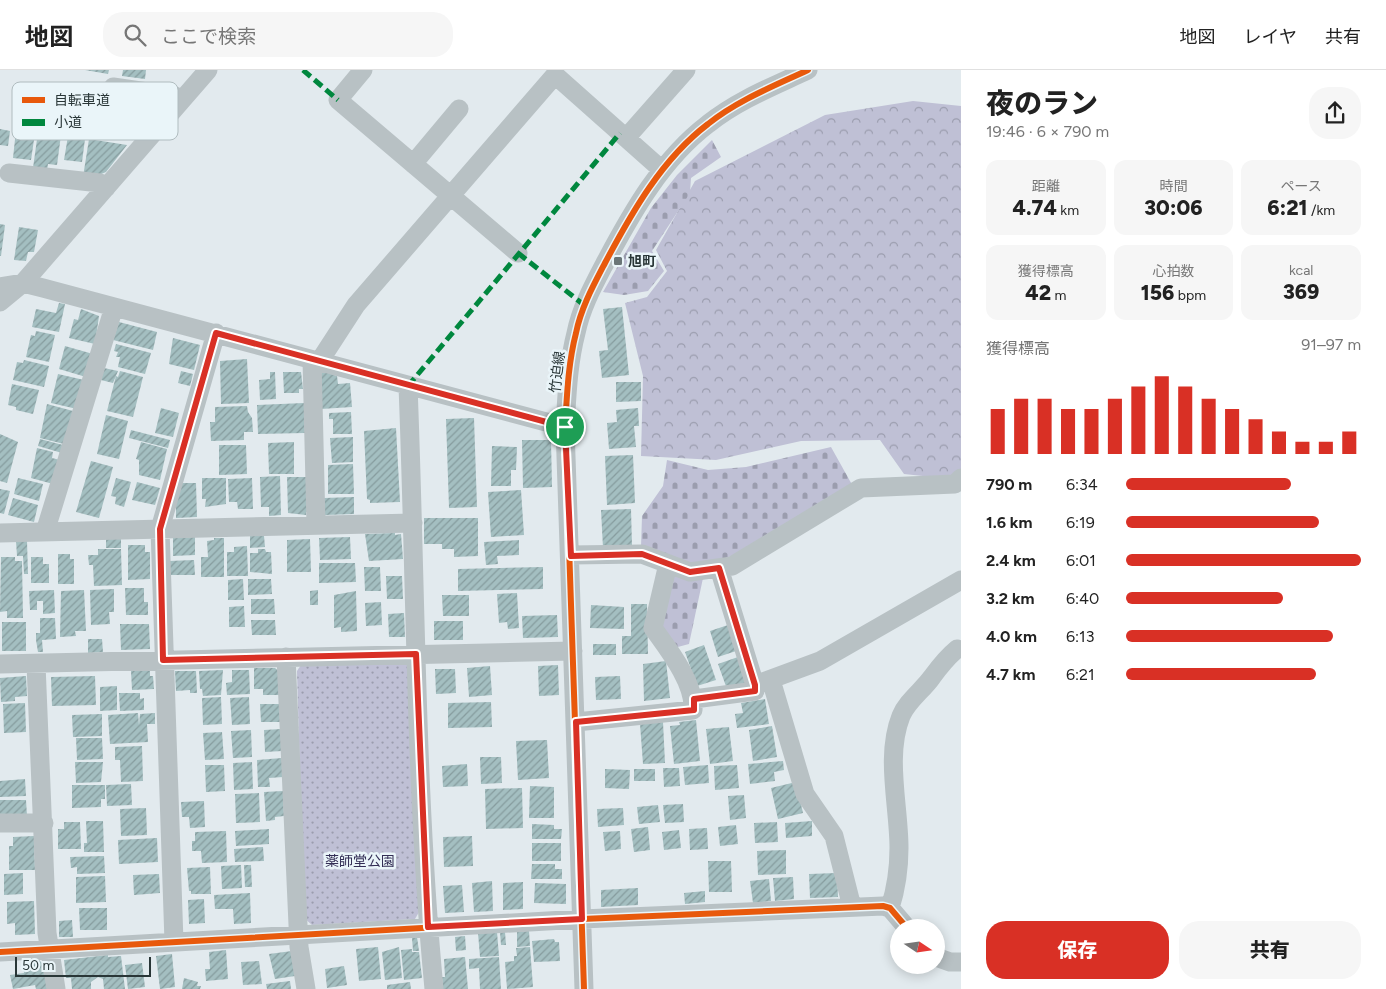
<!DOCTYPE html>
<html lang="ja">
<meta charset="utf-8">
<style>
:root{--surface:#fff;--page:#f6f6f6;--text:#222;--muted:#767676;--line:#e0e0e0;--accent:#d93025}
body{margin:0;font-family:Figtree,"Noto Sans JP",sans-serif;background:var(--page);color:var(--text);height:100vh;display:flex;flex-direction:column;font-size:19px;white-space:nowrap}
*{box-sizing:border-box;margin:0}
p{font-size:16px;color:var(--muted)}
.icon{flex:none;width:28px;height:28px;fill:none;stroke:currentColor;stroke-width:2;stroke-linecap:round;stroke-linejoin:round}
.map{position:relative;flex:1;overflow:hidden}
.panel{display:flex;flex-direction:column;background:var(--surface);width:425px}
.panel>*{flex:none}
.needle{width:32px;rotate:103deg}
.tools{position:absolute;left:890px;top:849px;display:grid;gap:10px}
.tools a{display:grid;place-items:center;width:55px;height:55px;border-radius:50%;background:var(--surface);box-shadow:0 2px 12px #0003;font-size:25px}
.scale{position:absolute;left:15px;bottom:12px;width:136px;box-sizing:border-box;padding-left:5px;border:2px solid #293637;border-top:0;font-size:14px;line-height:18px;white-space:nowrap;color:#293637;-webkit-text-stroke:4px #eaf5f9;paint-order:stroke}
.pin{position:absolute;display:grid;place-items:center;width:42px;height:42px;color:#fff;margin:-21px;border:2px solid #fff;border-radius:50%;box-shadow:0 1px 5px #0007}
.round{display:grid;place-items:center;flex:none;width:52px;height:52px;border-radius:20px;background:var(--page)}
.head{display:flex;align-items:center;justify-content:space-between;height:85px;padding:0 25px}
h1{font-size:28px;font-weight:800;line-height:38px}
.figures{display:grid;grid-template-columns:repeat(3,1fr);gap:8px;height:85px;padding:5px 25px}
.figures div{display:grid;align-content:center;border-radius:12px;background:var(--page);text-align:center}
.figures b{font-size:21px;font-weight:800}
.figures small{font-size:14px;font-weight:400}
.figures p{font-size:14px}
.chart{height:140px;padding:10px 25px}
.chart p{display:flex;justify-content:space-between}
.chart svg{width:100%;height:90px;margin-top:5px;stroke:var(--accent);stroke-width:6}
.primary-button{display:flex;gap:10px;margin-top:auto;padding:10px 25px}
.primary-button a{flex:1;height:58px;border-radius:20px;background:var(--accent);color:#fff;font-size:20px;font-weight:800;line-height:58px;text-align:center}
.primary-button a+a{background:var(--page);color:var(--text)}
ul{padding:0 25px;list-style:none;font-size:16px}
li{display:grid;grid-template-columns:80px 60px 1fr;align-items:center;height:38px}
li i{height:12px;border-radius:6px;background:var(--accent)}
header{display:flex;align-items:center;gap:30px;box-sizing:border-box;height:70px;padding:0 25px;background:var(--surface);border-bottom:1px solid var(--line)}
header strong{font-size:24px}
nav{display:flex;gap:28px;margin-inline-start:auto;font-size:18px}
.search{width:350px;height:45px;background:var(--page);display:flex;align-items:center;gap:12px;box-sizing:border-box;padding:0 18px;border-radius:20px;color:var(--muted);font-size:19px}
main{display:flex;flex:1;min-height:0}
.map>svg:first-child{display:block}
.forest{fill:url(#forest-crowns)}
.cemetery{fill:url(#cemetery-stones)}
.park{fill:url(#park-dots)}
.building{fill:url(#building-hatch)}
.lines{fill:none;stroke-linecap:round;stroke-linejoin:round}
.minor{stroke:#b8c1c4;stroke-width:19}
.quiet{stroke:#00873e;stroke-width:5;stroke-dasharray:10 5;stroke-linecap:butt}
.cycleway-casing{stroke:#eaf5f9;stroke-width:9}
.cycleway{stroke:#e8590c;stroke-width:6}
.route-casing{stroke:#fff;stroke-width:10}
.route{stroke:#d93025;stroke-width:6}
.poi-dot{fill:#6a7577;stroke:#eaf5f9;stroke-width:2}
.labels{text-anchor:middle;stroke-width:5;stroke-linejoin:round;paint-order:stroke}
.poi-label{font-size:14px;font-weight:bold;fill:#293637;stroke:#eaf5f9;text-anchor:start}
.street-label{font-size:14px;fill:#293637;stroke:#eaf5f9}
.park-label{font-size:14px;fill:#332e55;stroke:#eaf5f9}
.key{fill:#eaf5f9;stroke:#b0bcbf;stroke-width:1}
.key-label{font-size:14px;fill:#293637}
</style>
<header>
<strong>地図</strong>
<div class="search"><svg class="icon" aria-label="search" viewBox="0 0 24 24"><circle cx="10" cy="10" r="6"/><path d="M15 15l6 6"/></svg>ここで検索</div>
<nav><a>地図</a><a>レイヤ</a><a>共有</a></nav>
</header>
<main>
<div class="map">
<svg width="961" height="919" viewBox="0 0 961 919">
<defs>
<pattern id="forest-crowns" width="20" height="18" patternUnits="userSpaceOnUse" patternTransform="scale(1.25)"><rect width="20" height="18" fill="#bfc0d5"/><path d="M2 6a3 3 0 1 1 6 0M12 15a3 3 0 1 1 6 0" fill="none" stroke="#9b9dae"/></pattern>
<pattern id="cemetery-stones" width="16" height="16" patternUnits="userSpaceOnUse" patternTransform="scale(1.25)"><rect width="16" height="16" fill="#bfc0d5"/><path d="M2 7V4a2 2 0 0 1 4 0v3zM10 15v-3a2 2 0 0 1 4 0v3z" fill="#9b9dae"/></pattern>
<pattern id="park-dots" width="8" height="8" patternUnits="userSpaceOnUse" patternTransform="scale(1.25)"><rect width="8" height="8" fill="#bfc0d5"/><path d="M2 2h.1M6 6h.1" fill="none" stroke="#9b9dae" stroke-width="1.8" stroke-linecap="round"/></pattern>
<pattern id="building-hatch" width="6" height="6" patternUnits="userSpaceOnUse" patternTransform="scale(1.25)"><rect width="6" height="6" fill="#a4bfc1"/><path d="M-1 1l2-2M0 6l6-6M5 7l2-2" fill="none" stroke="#869c9e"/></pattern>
</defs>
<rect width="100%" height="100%" fill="#e2eaee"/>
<path class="forest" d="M913 31 961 36V399L951 409 904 404 880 370 801 371 716 390 641 386 643 306 625 233 647 227 667 201 656 180 695 111 825 45Z"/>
<path class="cemetery" d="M712 70 721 87 691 108 690 123 652 181 664 201 648 221 624 225 603 222 651 138 677 105Z
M831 377 855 420 732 486 706 494 689 574 674 578 658 557 671 489 641 477 642 446 663 416 667 390 708 400 746 397Z"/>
<path class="park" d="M406 593 411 597 419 842 415 849 312 855 304 848 297 601 301 595Z"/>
<path class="building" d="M85 0H109L108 4Z
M123 0H146L145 9 122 6Z
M0 59 10 61 8 76 0 75Z
M16 60 35 63 31 90 13 88Z
M38 62 61 65 57 95 48 94 47 100 33 98Z
M68 66 85 69 82 92 64 90Z
M89 69 127 75 106 102 92 108 83 107Z
M0 154 5 155 1 186H0Z
M19 157 38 160 34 182H28L26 191 14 190Z
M59 233 65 234 59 262 32 257 36 239 56 243Z
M622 237 629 305 602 308 599 281 608 280 603 239Z
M81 239 99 246 95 274 69 268 74 249 78 250Z
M119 252 157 262 153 280 113 270Z
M36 261 55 265 49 292 26 287 31 265 35 266Z
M173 268 200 275 194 300 169 294Z
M116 274 151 283 145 304 118 297 120 287H116L118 282 114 281Z
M65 276 93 284 86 307 59 299Z
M247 289 249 333 221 334 220 291Z
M24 290 49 296 44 317 13 310 17 292 23 293Z
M104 298 118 301 113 313 101 310Z
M120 301 143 307 133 347 107 341 116 306 118 307Z
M181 301 193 304 190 316 178 313Z
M323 301 337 306 338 314 350 313 352 337 321 339 322 313H319L318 308Z
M270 302H275L276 329 260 330 259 310 270 309Z
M283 302H301L303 319H299V323H284Z
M58 304 84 310 77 339 51 333Z
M616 312H641V331L616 332Z
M12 314 39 320 33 344 16 340V337L8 335Z
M304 333 305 363 258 364 257 335Z
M47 334 73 341 64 374 40 368Z
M247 336 248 342 252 348 253 362H244V370L211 371 210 352H215V337Z
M161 338 179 343 173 367 155 363Z
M638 338 639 356H634L636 377 609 379 607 353 617 352 616 340Z
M351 342 352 364H333V349H329V343Z
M106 345 128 351 119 389 97 384Z
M474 348 477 437 449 438 446 349Z
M396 358 400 432 370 433V430L367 429 364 361Z
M131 360 170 370 168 378 129 368Z
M0 364 18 372 7 413 0 411Z
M353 367V392L332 393 330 368Z
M40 369 63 375 62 383 38 376Z
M522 370H551L552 417 523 418Z
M141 372 167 379 160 410 139 405V390L136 389Z
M294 372V404H269L268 373Z
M219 375H246L247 404 219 405Z
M492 376 517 377 516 400H511V416H491Z
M37 378 53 382 52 388 60 390 53 414 31 408Z
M633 385 635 433 607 435 605 386Z
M91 391 113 397 99 448 76 442Z
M353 394 354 424H328V395Z
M280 406 281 445 269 446V437H261L260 407Z
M287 407H306L310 442H306V445L288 443Z
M18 408 43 414 39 431 14 424Z
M116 408 131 412 124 437 115 434 116 427 111 426Z
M202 408H226V434L205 437 206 429H202Z
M252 408 253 439H238L237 432H229L228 409Z
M137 412 160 418 155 435 132 430Z
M178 413H196L197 447 176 448V424Z
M0 419 10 421 4 444 0 443Z
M521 420 524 465 491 467 488 422Z
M354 427V444L325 445 324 428Z
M13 428 38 435 34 452 8 445Z
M631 439 632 476 603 478 601 440Z
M424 448H478V486L454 487V479H442V474H424Z
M395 463V465L401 464 403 489 369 491 365 464Z
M250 466H264L265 477 250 478Z
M195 467V485L173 486V468Z
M350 467 351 489 320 490 319 468Z
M214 468H224V507H201V487H208L207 471 214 470Z
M106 469H121V478H106Z
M310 469 311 502H287V470Z
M519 470V485L497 486 498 494 486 495 484 472Z
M16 471H27L28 504H24L23 486H17Z
M128 475H145V482H150V509L128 510Z
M247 476 248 506H227V482H234V477Z
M98 479H121L122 515 94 516 93 495H89L88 485H98Z
M258 479H265L266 482H271L272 504 250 502V483H258Z
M58 484H70V489H74V514H58Z
M1 487H15V491H22L23 548H7V541L0 542Z
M31 487H43V494H49V513H31Z
M194 490 195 505H169V491Z
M319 493H355L356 512 319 513Z
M364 497H380L381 521H365Z
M543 497V519L458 521V499Z
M386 506H402L403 529H387Z
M243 509 244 530H228V510Z
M248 509H271L272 524 248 525Z
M125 518H144V532H148V545H126Z
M114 519V542H109L110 554 91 555 90 520Z
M54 520 55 543 43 544V531H37V540H30L29 521Z
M84 520 86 561H75L76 566 60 567 61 521Z
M318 520V535H310V521Z
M356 521 357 561 341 562V557L334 558V525Z
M517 523 519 558 508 559 507 552 499 553 497 524Z
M442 525H469V546H443Z
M251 529H274L275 544H251Z
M381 532 382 555 366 556 365 533Z
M631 534H647L648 584H622V566H631Z
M591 535 624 537V559L590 558Z
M244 536 245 557H229V537Z
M404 543 405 567H389L388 544Z
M557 545 558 567 523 568 522 546Z
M40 548H55L56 569 42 570 43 582H38L36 570V563H40Z
M251 550H275L276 565H252Z
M434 551H463V570H434Z
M2 552H26V581H2Z
M120 554H149L150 579 121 580Z
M731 554 739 580 718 587 710 561Z
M88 569H102L103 582 88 583Z
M593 574H616V585H593Z
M704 575 716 610 697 616 685 582Z
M738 587 747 612 727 619 718 594Z
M666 591 670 628 644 631 643 594Z
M558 595 559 625 539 626 538 596Z
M490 596 492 625 469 627 467 598Z
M254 598H275L280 602V625H263V619H254Z
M435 599H455L456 623 436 624Z
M223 600 221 625 203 626 202 619H200L199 601Z
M232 600H249L250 624 227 625 226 613 232 612Z
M131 601H150V606H153L154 619 132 620Z
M175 601H196L197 623H190V620L176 621Z
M26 606 27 626 15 627V631L1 632 0 608Z
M95 606 96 635 52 636 51 607Z
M620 606 621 629 596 630 595 607Z
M117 616V640L100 641V617Z
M119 623H140V629L144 628V640L120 641Z
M221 627 222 654 203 655 202 628Z
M249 627 250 654 232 655 230 628Z
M765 629 769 654 737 658 735 644 743 643 741 633Z
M491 632 492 657 448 658V633Z
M25 633 26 662 4 663 3 634Z
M260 634H280L281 652H261Z
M138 643 139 655 140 644 155 643V654H147L148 672 110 674 108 645Z
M102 644V666L73 667 72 645Z
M696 650 700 691 674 694 670 656 680 655 679 652Z
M663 652 665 693 643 694 640 654Z
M772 656 777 687 753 691 749 660Z
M729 657 733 691 710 694 706 659Z
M281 659 282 681 265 682 264 660Z
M251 660 252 687 233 688 231 661Z
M222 662 224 689 205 690 203 663Z
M76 668H102L103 689 77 690Z
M547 670 549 708 518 710 516 671Z
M142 676 143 711 121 712 120 690H115V677Z
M480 687H501L502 713 481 714Z
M282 688 283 707 269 708 270 717H258L257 690Z
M783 691 784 700 774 702 775 711 750 714 748 694Z
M75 692H103L101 712 76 713Z
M252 692 253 719 234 720 233 693Z
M467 694 468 716 443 717 442 696Z
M205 695H224L225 721 206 722Z
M708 695 709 713 685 715 683 697Z
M737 695 739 718 715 720 714 696Z
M663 698H679L680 716 664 717Z
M605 699 630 700 629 719 605 718Z
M634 699H655V711H634Z
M25 709 26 726 0 727V711Z
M796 712 803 743 778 749 771 718Z
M131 714 132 735 107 736 106 715Z
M72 715H105V729H101V737L72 738Z
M530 716 554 717V748H529Z
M522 718 523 758 486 759 485 719Z
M283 721 284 746 275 747V750L266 751 264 722Z
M259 723 260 752 236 753 235 724Z
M744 725 746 748 730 750 728 726Z
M0 730H26L27 746 0 747Z
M204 731 205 757 190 758 189 747H182L181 732Z
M683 734 684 752 665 753 663 735Z
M658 735 660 752 639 754 637 737Z
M146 738 147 765 121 766 120 739Z
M623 738 624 755 598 757 597 739Z
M86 751H103L104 782H84V773H87Z
M812 751V766L786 768 785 753Z
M64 752H80L81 779H58V759H64Z
M777 752 778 772 755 773 754 753Z
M532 754 554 755V759H562L561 769H532Z
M736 755 738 774 720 776 718 757Z
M648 757 650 780 634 782 631 759Z
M707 758 708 779 690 780 689 759Z
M269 759V774L236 776 235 761Z
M679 760 681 778 664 780 662 762Z
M226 761 227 792 202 793 201 781H192V771H195V762Z
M620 761 621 779 605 781 603 762Z
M34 766 35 800H9V776H13V767Z
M472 766 473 796 444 797 443 767Z
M157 768 158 792 119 794 118 770Z
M532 773H561V791H532Z
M263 777 264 791 235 792 234 779Z
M786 780V804L758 805 757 781Z
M104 786 105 803 77 804V797L71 798 70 787Z
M708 791H731L732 822H709Z
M532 794H555V799H562V809H531Z
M241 795 242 818 222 819 221 796Z
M244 795H251L252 817H245Z
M210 797 211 824H191V821H189L187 798Z
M23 803V824L4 825V804Z
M837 803 838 827 810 828 809 804Z
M159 804 160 823 134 825 133 805Z
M105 806 106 832 76 833V807Z
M793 807 794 829 775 831 773 808Z
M769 809 771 831 753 833 750 811Z
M492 811 493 841 474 842 472 813Z
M523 812V839L503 840V813Z
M535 813 566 814V834L534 833Z
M462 815 464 842 445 843 443 816Z
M638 818V835L601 837V820Z
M705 821V832L685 834 684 823Z
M250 823 251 853 234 854 233 839H215L214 825Z
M204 829 205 853 189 854 188 830Z
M34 831 35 864 15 865V853L7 854V832Z
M79 838H107V860H80Z
M72 850 73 867H59V851Z
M529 861 530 876 517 877V862Z
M497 862 499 886 480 887 478 863Z
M500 862H505L506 875H501Z
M465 866 466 880 456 881 455 867Z
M417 867 419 881H413L412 868Z
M554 869 555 872H559L560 891 534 892 532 871Z
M378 877 381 909 359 911 356 879Z
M399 877 402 908 385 910 382 882Z
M530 877 533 917 507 919 505 892 514 891V886H517L516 878Z
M412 879V882H419L422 908 404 910 401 880Z
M226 880 228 909 206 911 205 899H210L209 882Z
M292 881 295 906 275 909 269 884Z
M172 884 175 917 160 919 156 886Z
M108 885V887L121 886 125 919H104L103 909 98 907 91 912V919H72L71 908H66L64 890Z
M465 887 468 919H443L442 907H445L444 889Z
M499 887 501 919H480L479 898 469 899V889Z
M37 888 43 894 48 919H36L35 915 13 919 10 905 24 903 22 891Z
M259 891 262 914 243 915 241 892Z
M142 893 145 917 128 919 125 895Z
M344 896 347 915 327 918 325 899Z
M184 908 198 912 197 916H201L200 919H182Z
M290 911 291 919H267L266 914Z
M410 912 411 919H387V915Z"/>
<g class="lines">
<path class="minor" d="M363 0 338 30 518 183
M113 17 175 26 182 30
M626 68 686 0
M413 94 459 39
M9 103 100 113 106 118
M0 217 23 213 43 218 565 357
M0 232 23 213 208 0
M312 290 316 455
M319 292 356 235 555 5 662 100
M408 316C416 517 415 719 434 919
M45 462 114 237
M0 463 413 453
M571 485 642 484 690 502 732 496 861 418 955 414 961 408
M719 498 755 615 820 591 961 510
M286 587 299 877 306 919
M0 594 573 581
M36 594 47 863 56 919
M771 610 805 724 834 766 852 837
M694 629 755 621V615
M576 652 693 640C695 613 668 579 653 558L668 494
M0 753H44
M890 838C896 819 899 798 899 778 899 736 885 686 901 646 907 631 923 620 932 607 940 596 946 588 957 579
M174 872 160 459 216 263
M0 882 582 849 883 836 890 838 907 858
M936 887 950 892H961
M584 919 565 357C567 325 568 294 576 263 581 238 593 216 605 193 632 142 662 89 708 54 738 30 774 16 808 0"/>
<path class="quiet" d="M303 0 338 30
M518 183 584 235
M408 316 620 63"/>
<g class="cycleway-casing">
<path id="cycleway" d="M0 882 582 849 883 836 890 838 907 858
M584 919 565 357C567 325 568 294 576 263 581 238 593 216 605 193 632 142 662 89 708 54 738 30 774 16 808 0"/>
</g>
<use href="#cycleway" class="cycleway"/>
</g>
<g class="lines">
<g class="route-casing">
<path id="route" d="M216 263 565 357 571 486 642 484 690 502 719 498 755 615V621L694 629V640L576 652 582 849 428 857 416 584 163 590 160 459Z"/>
</g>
<use href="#route" class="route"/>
</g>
<rect class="poi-dot" x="613" y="186" width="10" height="10" rx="2.5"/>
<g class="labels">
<g class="poi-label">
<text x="628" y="196">旭町</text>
</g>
<g class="street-label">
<text transform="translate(557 302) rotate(-83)" y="5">竹迫線</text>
</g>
<g class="park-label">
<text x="360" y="796">薬師堂公園</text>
</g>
</g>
<rect x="12" y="12" width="166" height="58" rx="8" class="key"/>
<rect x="22" y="27" width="23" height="6" fill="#e8590c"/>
<rect x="22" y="49" width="23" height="7" fill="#00873e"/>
<g class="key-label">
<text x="54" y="35">自転車道</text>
<text x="54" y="57">小道</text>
</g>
</svg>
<div class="tools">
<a><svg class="needle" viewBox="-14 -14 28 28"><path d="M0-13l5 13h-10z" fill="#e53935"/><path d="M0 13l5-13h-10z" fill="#767676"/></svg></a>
</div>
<div class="scale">50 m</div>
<div class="pin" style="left:565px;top:357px;background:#1e9e55"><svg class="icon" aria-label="arrive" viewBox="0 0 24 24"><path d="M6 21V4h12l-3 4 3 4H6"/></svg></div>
</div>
<section class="panel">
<div class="head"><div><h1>夜のラン</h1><p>19:46 · 6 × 790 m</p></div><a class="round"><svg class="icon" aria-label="share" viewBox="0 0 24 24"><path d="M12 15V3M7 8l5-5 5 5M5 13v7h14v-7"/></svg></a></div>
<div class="figures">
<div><p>距離</p><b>4.74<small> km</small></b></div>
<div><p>時間</p><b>30:06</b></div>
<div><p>ペース</p><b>6:21<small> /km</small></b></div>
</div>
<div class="figures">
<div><p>獲得標高</p><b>42<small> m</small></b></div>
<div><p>心拍数</p><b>156<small> bpm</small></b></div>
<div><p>kcal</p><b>369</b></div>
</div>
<div class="chart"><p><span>獲得標高</span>91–97 m</p>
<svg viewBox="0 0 160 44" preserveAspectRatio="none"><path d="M5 44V22M15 44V17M25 44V17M35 44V22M45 44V22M55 44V17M65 44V11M75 44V6M85 44V11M95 44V17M105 44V22M115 44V27M125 44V33M135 44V38M145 44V38M155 44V33"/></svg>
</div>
<ul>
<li><b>790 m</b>6:34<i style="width:70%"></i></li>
<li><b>1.6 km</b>6:19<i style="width:82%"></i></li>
<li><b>2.4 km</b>6:01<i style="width:100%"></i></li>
<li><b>3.2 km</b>6:40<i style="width:67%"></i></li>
<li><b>4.0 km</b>6:13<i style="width:88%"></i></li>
<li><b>4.7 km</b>6:21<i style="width:81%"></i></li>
</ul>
<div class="primary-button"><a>保存</a><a>共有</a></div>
</section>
</main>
